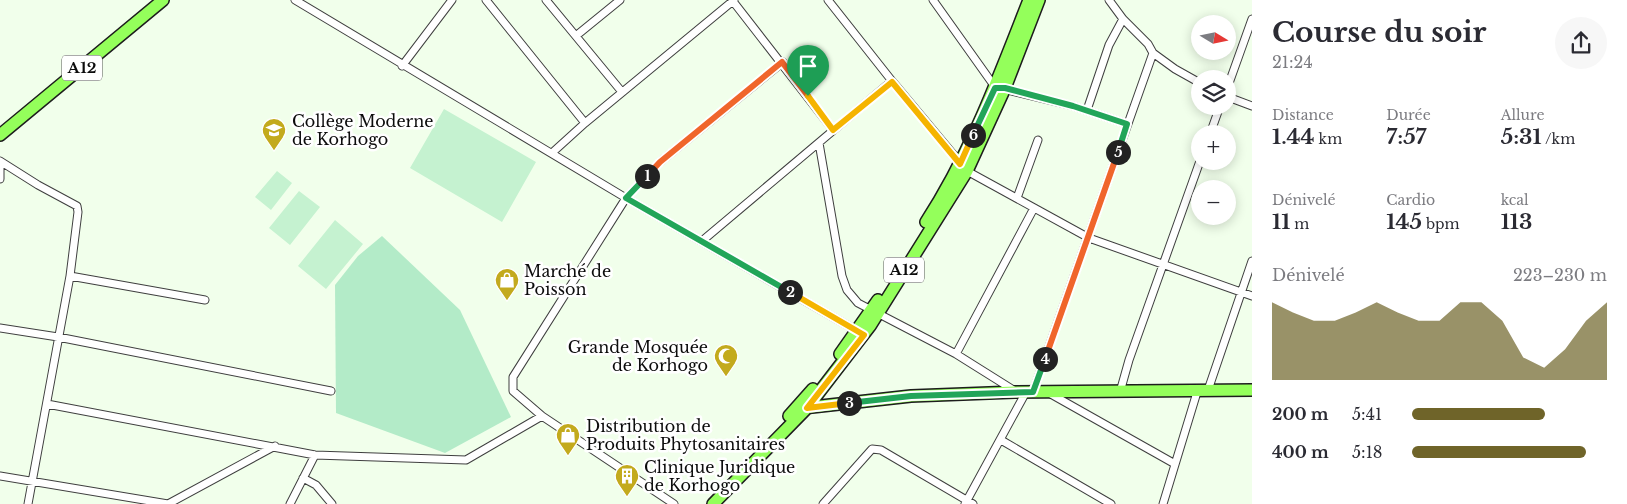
<!DOCTYPE html>
<html lang="fr">
<meta charset="utf-8">
<style>
:root{--surface:#fff;--page:#f7f7f7;--text:#2b2b33;--muted:#7c7c81;--accent:#6f6429}
body{margin:0;font-family:"Libre Baskerville",serif;background:var(--page);color:var(--text);height:100vh;display:flex;flex-direction:column;font-size:19px;white-space:nowrap}
*{box-sizing:border-box;margin:0}
p{font-size:16px;color:var(--muted)}
.icon{flex:none;width:28px;height:28px;fill:none;stroke:currentColor;stroke-width:2;stroke-linecap:round;stroke-linejoin:round}
.map{position:relative;flex:1;overflow:hidden}
.sheet{display:flex;flex-direction:column;background:var(--surface);width:375px}
.sheet>*{flex:none}
.needle{width:32px;rotate:100deg}
.tools{position:absolute;left:1191px;top:15px;display:grid;gap:10px}
.tools a{display:grid;place-items:center;width:45px;height:45px;border-radius:50%;background:var(--surface);box-shadow:0 2px 12px #0003;font-size:25px}
.pin{position:absolute;display:grid;place-items:center;width:42px;height:42px;color:#fff;margin:-51px -21px;border-radius:50% 50% 50% 0;rotate:-45deg;box-shadow:0 0 5px #0007}
.pin .icon{rotate:45deg}
.km{position:absolute;width:25px;height:25px;margin:-12px;border-radius:50%;background:#222;color:#fff;font-size:14px;line-height:25px;text-align:center}
.round{display:grid;place-items:center;flex:none;width:52px;height:52px;border-radius:26px;background:var(--page)}
.head{display:flex;align-items:center;justify-content:space-between;height:85px;padding:0 20px}
h1{font-size:28px;font-weight:800;line-height:38px}
.stats{display:grid;grid-template-columns:repeat(3,1fr);gap:8px;height:85px;padding:5px 20px}
.stats div{display:grid;align-content:center}
.stats b{font-size:21px;font-weight:800}
.stats small{font-size:14px;font-weight:400}
.stats p{font-size:14px}
.chart{height:140px;padding:10px 20px}
.chart p{display:flex;justify-content:space-between}
.chart svg{width:100%;height:90px;margin-top:5px;fill:var(--accent);opacity:.7}
ul{padding:0 20px;list-style:none;font-size:16px}
li{display:grid;grid-template-columns:80px 60px 1fr;align-items:center;height:38px}
li i{height:12px;border-radius:6px;background:var(--accent)}
main{display:flex;flex:1;min-height:0}
.map>svg:first-child{display:block}
.green{fill:#b3ebc8}
.pitch{fill:#c5f2d0}
.lines{fill:none;stroke-linecap:round;stroke-linejoin:round}
.street-casing{stroke:#3f3f3f;stroke-width:9}
.primary-casing{stroke:#1d1d1d;stroke-width:14}
.street{stroke:#fff;stroke-width:7}
.primary{stroke:#94ff5b;stroke-width:11}
.split-1-casing{stroke:#fff;stroke-width:10}
.split-2-casing{stroke:#fff;stroke-width:10}
.split-3-casing{stroke:#fff;stroke-width:10}
.split-4-casing{stroke:#fff;stroke-width:10}
.split-5-casing{stroke:#fff;stroke-width:10}
.split-6-casing{stroke:#fff;stroke-width:10}
.split-7-casing{stroke:#fff;stroke-width:10}
.split-1{stroke:#f0652b;stroke-width:6}
.split-2{stroke:#22a559;stroke-width:6}
.split-3{stroke:#f5b400;stroke-width:6}
.split-4{stroke:#22a559;stroke-width:6}
.split-5{stroke:#f0652b;stroke-width:6}
.split-6{stroke:#22a559;stroke-width:6}
.split-7{stroke:#f5b400;stroke-width:6}
.labels{text-anchor:middle;stroke-width:5;stroke-linejoin:round;paint-order:stroke}
.shield{fill:#fff;stroke:#555;stroke-width:1}
.shield-label{font-size:15px;font-weight:bold;fill:#0c0c0c}
.poi-label{font-size:16px;fill:#0c0c0c;stroke:#fff;text-anchor:start}
</style>
<main>
<div class="map">
<svg width="1252" height="504" viewBox="0 0 1252 504">
<rect width="100%" height="100%" fill="#f1ffeb"/>
<path class="green" d="M382 236 460 310 511 417 445 453 336 413 335 285 358 256Z"/>
<path class="pitch" d="M444 109 536 162 502 222 410 168Z
M277 171 292 183 271 210 255 197Z
M299 191 320 207 290 245 269 228Z
M335 220 363 244 326 289 298 266Z"/>
<g class="lines">
<g class="street-casing">
<path id="street" d="M295 0 626 198 859 332
M486 0 585 123
M546 0 622 92
M732 0 833 130
M828 0 892 81 967 171 1089 238 1252 296
M933 0 995 87 1073 106 1127 124
M1109 0 1123 19 1148 44 1153 53 1175 69 1200 83
M577 35 620 0
M402 66 452 0
M1228 86 1252 19
M1228 97 1252 106
M1087 110 1109 45 1123 19
M1210 134 1220 106
M819 143 842 276 847 290 858 303 956 354 1015 391
M553 152 585 123 734 0
M0 161 38 185 77 206 78 212 70 276 28 504
M0 163V179
M1017 198 1038 140
M702 241 892 81
M70 276 205 300
M0 328 58 337 331 391
M956 354 1034 208
M1208 390 1252 261
M1033 392 1153 53
M1120 392 1129 360 1200 161
M1049 393 1175 464
M47 404 315 455 466 460 542 416
M1001 440 1111 504
M0 476 168 504
M303 478 316 485 332 504
M168 504 275 446
M290 504 315 455
M674 504 542 416 513 391V377L626 198 660 162 783 62
M823 504 872 449 881 450 973 504
M965 504 1026 392
M1163 504 1198 389"/>
</g>
<g class="primary-casing">
<path id="primary" d="M0 135 163 0
M926 222C971 153 999 76 1029 0
M840 354 878 300
M803 408 911 396 1015 392 1252 390
M789 416 813 389
M713 504 807 408 870 326 967 171 1005 88 1039 0"/>
</g>
<use href="#street" class="street"/>
<use href="#primary" class="primary"/>
</g>
<g class="lines">
<g class="split-1-casing">
<path id="split-1" d="M647 176 660 162 782 62 808 96"/>
</g>
<g class="split-2-casing">
<path id="split-2" d="M647 176 626 198 790 292"/>
</g>
<g class="split-3-casing">
<path id="split-3" d="M790 292 864 335 807 408 849 403"/>
</g>
<g class="split-4-casing">
<path id="split-4" d="M849 403 911 396 1033 392 1045 359"/>
</g>
<g class="split-5-casing">
<path id="split-5" d="M1045 359 1118 152"/>
</g>
<g class="split-6-casing">
<path id="split-6" d="M973 135 995 88H1005L1073 106 1127 124 1118 152"/>
</g>
<g class="split-7-casing">
<path id="split-7" d="M808 96 833 130 892 82 960 164 973 135"/>
</g>
<use href="#split-1" class="split-1"/>
<use href="#split-2" class="split-2"/>
<use href="#split-3" class="split-3"/>
<use href="#split-4" class="split-4"/>
<use href="#split-5" class="split-5"/>
<use href="#split-6" class="split-6"/>
<use href="#split-7" class="split-7"/>
</g>
<defs>
<g id="school-pin" transform="scale(1.25)"><path d="M0 17L-7.5 6A9.5 9.5 0 1 1 7.5 6Z" fill="#c3aa1d" stroke="#fff"/><path d="M0-5L7-2L0 1L-7-2ZM-4 1L0 2.5L4 1V4Q0 6-4 4Z" fill="#fff"/></g>
<g id="shop-pin" transform="scale(1.25)"><path d="M0 17L-7.5 6A9.5 9.5 0 1 1 7.5 6Z" fill="#c3aa1d" stroke="#fff"/><path d="M-5-2.5h2.3a2.7 3.5 0 0 1 5.4 0H5L5.5 6h-11ZM-1.5-2.5h3a1.5 2.3 0 0 0-3 0Z" fill="#fff"/></g>
<g id="mosque-pin" transform="scale(1.25)"><path d="M0 17L-7.5 6A9.5 9.5 0 1 1 7.5 6Z" fill="#c3aa1d" stroke="#fff"/><path d="M3.5-4.9A6 6 0 1 0 3.5 4.9A5 5 0 1 1 3.5-4.9Z" fill="#fff"/></g>
<g id="building-pin" transform="scale(1.25)"><path d="M0 17L-7.5 6A9.5 9.5 0 1 1 7.5 6Z" fill="#c3aa1d" stroke="#fff"/><path d="M-4-6H4V6H1V3H-1V6H-4ZM-2.5-4.3h1.7v1.8h-1.7ZM.8-4.3h1.7v1.8H.8ZM-2.5-1h1.7V.8h-1.7ZM.8-1h1.7V.8H.8Z" fill="#fff"/></g>
</defs>
<g fill-rule="evenodd">
<use href="#school-pin" x="274" y="130"/>
<use href="#shop-pin" x="507" y="280"/>
<use href="#mosque-pin" x="726" y="356"/>
<use href="#shop-pin" x="568" y="435"/>
<use href="#building-pin" x="627" y="476"/>
</g>
<g class="labels">
<g class="shield">
<rect x="62" y="55.5" width="40" height="25" rx="4"/>
<rect x="884" y="257.5" width="40" height="25" rx="4"/>
</g>
<g class="shield-label">
<text x="82" y="73">A12</text>
<text x="904" y="275">A12</text>
</g>
<g class="poi-label">
<text x="292" y="127">Collège Moderne<tspan x="292" dy="18">de Korhogo</tspan></text>
<text x="524" y="277">Marché de<tspan x="524" dy="18">Poisson</tspan></text>
<text x="708" y="353" text-anchor="end">Grande Mosquée<tspan x="708" dy="18">de Korhogo</tspan></text>
<text x="586" y="432">Distribution de<tspan x="586" dy="18">Produits Phytosanitaires</tspan></text>
<text x="644" y="473">Clinique Juridique<tspan x="644" dy="18">de Korhogo</tspan></text>
</g>
</g>
</svg>
<div class="tools">
<a><svg class="needle" viewBox="-14 -14 28 28"><path d="M0-13l5 13h-10z" fill="#e53935"/><path d="M0 13l5-13h-10z" fill="#7c7c81"/></svg></a>
<a><svg class="icon" aria-label="layers" viewBox="0 0 24 24"><path d="M12 4l9 5-9 5-9-5zM3 14l9 5 9-5"/></svg></a>
<a>+</a>
<a>−</a>
</div>
<div class="pin" style="left:808px;top:96px;background:#1e9e55"><svg class="icon" aria-label="arrive" viewBox="0 0 24 24"><path d="M6 21V4h12l-3 4 3 4H6"/></svg></div>
<b class="km" style="left:647px;top:176px">1</b>
<b class="km" style="left:790px;top:292px">2</b>
<b class="km" style="left:849px;top:403px">3</b>
<b class="km" style="left:1045px;top:359px">4</b>
<b class="km" style="left:1118px;top:152px">5</b>
<b class="km" style="left:973px;top:135px">6</b>
</div>
<section class="sheet">
<div class="head"><div><h1>Course du soir</h1><p>21:24</p></div><a class="round"><svg class="icon" aria-label="share" viewBox="0 0 24 24"><path d="M12 15V3M7 8l5-5 5 5M5 13v7h14v-7"/></svg></a></div>
<div class="stats">
<div><p>Distance</p><b>1.44<small> km</small></b></div>
<div><p>Durée</p><b>7:57</b></div>
<div><p>Allure</p><b>5:31<small> /km</small></b></div>
</div>
<div class="stats">
<div><p>Dénivelé</p><b>11<small> m</small></b></div>
<div><p>Cardio</p><b>145<small> bpm</small></b></div>
<div><p>kcal</p><b>113</b></div>
</div>
<div class="chart"><p><span>Dénivelé</span>223–230 m</p>
<svg viewBox="0 0 160 44" preserveAspectRatio="none"><path d="M0 44V6L10 11L20 15L30 15L40 11L50 6L60 11L70 15L80 15L90 6L100 6L110 15L120 33L130 38L140 29L150 15L160 6V44z"/></svg>
</div>
<ul>
<li><b>200 m</b>5:41<i style="width:68%"></i></li>
<li><b>400 m</b>5:18<i style="width:89%"></i></li>
</ul>
</section>
</main>
